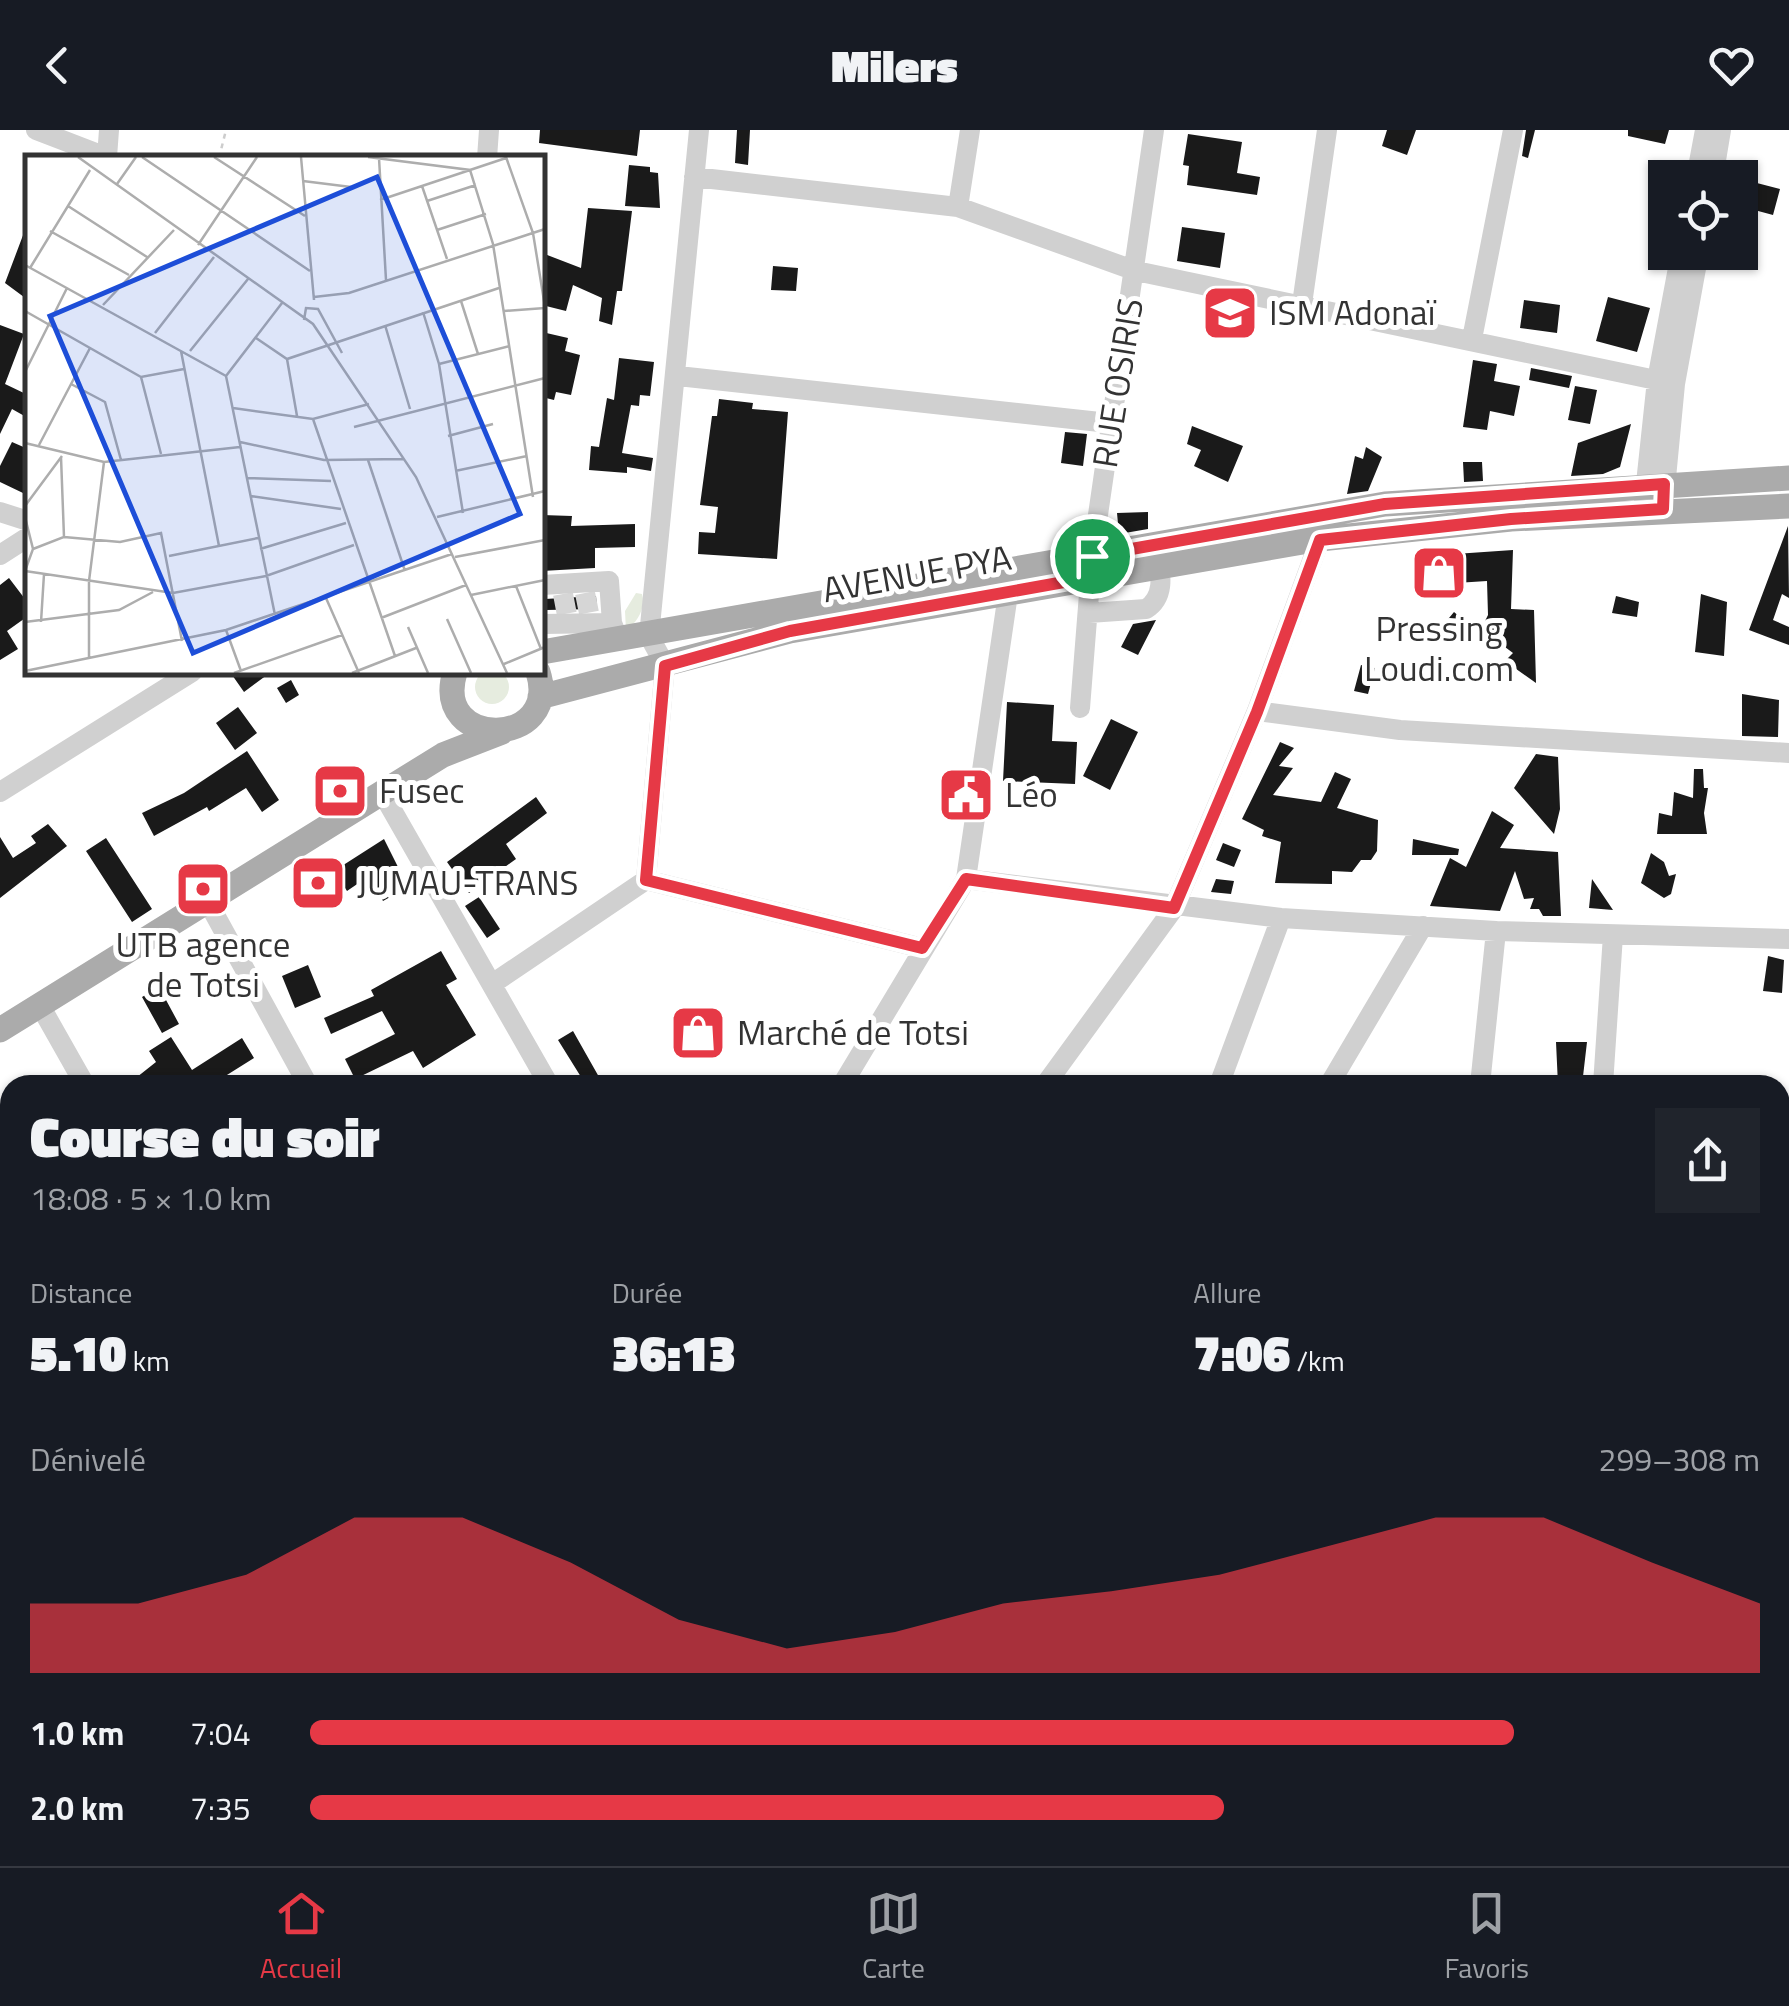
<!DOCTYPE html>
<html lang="fr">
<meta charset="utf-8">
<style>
:root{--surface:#171b24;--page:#20242c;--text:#f1f3f6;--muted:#9ea1a6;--line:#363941;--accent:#e63946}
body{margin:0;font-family:"Titillium Web",sans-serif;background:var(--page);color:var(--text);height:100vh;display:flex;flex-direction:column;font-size:38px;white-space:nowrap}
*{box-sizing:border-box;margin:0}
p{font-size:32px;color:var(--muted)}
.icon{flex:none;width:55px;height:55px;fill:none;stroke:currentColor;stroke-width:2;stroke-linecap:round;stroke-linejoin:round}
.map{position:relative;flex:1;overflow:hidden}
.panel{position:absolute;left:0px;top:945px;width:1790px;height:792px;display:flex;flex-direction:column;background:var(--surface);border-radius:30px 30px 0 0;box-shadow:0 2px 8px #0004}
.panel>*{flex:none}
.tools{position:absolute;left:1648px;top:30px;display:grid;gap:20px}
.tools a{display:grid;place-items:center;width:110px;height:110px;border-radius:0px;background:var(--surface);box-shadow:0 2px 8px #0004;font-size:50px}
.pin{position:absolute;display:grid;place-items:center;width:85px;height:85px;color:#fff;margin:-42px;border:5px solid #fff;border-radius:50%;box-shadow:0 2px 10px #0007}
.round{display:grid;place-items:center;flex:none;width:105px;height:105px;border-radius:0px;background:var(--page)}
.summary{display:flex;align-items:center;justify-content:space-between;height:170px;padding:0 30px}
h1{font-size:55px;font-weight:800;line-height:75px}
.figures{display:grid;grid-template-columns:repeat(3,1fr);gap:15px;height:170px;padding:10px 30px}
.figures div{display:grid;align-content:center}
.figures b{font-size:50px;font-weight:800}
.figures small{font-size:28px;font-weight:400}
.figures p{font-size:28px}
.chart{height:280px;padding:20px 30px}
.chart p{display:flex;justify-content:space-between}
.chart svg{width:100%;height:180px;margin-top:10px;fill:var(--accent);opacity:.7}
ul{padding:0 30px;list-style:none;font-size:32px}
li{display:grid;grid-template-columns:160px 120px 1fr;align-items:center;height:75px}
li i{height:25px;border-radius:12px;background:var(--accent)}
header{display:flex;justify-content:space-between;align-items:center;height:130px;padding:0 30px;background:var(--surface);font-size:45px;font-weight:800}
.menu{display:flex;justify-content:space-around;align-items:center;height:140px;border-top:2px solid var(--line);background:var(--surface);font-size:28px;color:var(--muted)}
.menu a{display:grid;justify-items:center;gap:5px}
.menu .active{color:var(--accent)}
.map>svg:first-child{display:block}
.green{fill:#e6ecdf}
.building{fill:#1a1a1a}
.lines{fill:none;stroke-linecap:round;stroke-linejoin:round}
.minor-tunnel{stroke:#d6d6d6;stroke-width:20;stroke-dasharray:20 10;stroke-linecap:butt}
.path{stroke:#cdcdcd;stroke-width:2.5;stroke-dasharray:5 5;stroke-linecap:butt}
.minor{stroke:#d0d0d0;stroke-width:20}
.major{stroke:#ababab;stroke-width:25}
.route-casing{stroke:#fff;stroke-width:20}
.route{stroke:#e63946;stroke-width:12}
.labels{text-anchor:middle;stroke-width:10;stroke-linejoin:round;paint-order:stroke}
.poi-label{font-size:35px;fill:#333;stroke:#fff;text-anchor:start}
.street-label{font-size:35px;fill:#333;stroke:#fff}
.inset-road{fill:none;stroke:#adadad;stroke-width:2.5}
.view{fill:#1d4ed8;fill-opacity:0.15;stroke:#1d4ed8;stroke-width:5}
.inset-edge{fill:none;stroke:#333;stroke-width:5}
</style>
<header><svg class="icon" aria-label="back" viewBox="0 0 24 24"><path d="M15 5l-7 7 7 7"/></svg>Milers<svg class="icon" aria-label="heart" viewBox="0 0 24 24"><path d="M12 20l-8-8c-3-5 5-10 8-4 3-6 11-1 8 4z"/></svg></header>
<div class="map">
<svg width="1789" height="1736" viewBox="0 0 1789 1736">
<rect width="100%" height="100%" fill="#fff"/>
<path class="green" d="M636 463 642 464C646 479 637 492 626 501L625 481Z
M475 557a17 17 0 1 1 34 0a17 17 0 1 1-34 0Z"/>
<path class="building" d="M540 0H640L637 26 539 13Z
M737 0H750L748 35 735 33Z
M1387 0H1416L1407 25 1382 16Z
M1526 0H1535L1528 28 1522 26Z
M1628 0H1669L1665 14 1628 6Z
M1188 4 1242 12 1237 43 1260 47 1257 65 1187 55 1189 36 1183 35Z
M629 35 650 37V42L658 43 660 78 625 76Z
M1753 52 1780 59 1773 85 1747 78Z
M588 78 632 81 622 161H617L612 195 599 191 602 168 573 155 566 181 542 175V123L581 138Z
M28 92V137L23 147 28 150V170L5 153Z
M1182 97 1225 103 1220 138 1177 131Z
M773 136 798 138 796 161 771 160Z
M1608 167 1650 178 1637 222 1596 211Z
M1524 170 1560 175 1557 203 1520 198Z
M0 195 24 204 5 254 28 265V288L12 279 0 304Z
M542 202 568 208 565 221 580 225 571 265 556 262 554 270 542 267Z
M619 228 654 232 650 266 640 265 639 276 631 275 622 323 653 328 651 341 627 337V343L589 340 591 316 599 317 607 268 614 270Z
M1473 230 1497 234 1494 251 1520 256 1514 286 1490 281 1487 300 1463 297Z
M1531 238 1572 246 1569 258 1529 250Z
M1575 256 1597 260 1590 294 1568 290Z
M719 269 753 273 752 279 788 282 777 429 698 424 699 402 715 403 718 377 700 375 712 286H717Z
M1631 294 1620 337 1603 344 1571 346 1578 313Z
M1192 296 1243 316 1228 352 1194 336 1201 320 1187 314Z
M1065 302 1087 304 1083 336 1061 333Z
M12 312 28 319 23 363 0 352V336Z
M1366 317 1382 327 1368 361 1347 364 1355 326 1363 329Z
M1463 332H1482L1483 351 1464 352Z
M1148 382V399L1119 404 1117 383Z
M542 385 572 386 571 396 635 394V417L595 418V438L542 441Z
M1788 396 1789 468 1782 464 1773 490 1789 497V515L1749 500Z
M1513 420 1511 479 1534 480 1536 553 1505 531 1513 523 1481 499 1488 485 1487 451 1456 453 1455 424Z
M9 448 28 473V486L7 501 18 519 0 530V455Z
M1701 464 1727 472 1724 526 1695 522Z
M596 466 597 479 546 480 545 469Z
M1616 466 1639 472 1637 487 1612 483Z
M1454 482 1477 502 1466 511 1444 494Z
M1156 490 1138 525 1121 517 1133 494Z
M1361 535 1375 538 1368 564 1354 561Z
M230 542H271L244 562Z
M291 550 299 565 286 573 277 558Z
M1742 564 1779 570 1778 607 1742 606Z
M1007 572 1054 575 1052 611 1077 612 1075 654 1003 651Z
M238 577 257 603 235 620 216 593Z
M1111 589 1138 602 1110 660 1083 646Z
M1280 612 1294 618 1279 636 1293 638 1273 665 1321 672 1335 642 1351 649 1337 678 1378 690 1377 721 1371 730H1361L1352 742 1332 741V754L1275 753 1281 712 1262 706 1264 700 1242 689Z
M247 621 279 670 262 682 246 658 209 681 207 677 154 706 142 683 184 663Z
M1536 624 1558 627 1560 679 1554 704 1514 658Z
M1694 639H1703L1704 658H1708L1704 683 1707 704H1657L1659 683 1672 686 1674 662 1693 668Z
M536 667 547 683 506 714 516 729 469 763 447 732Z
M1492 681 1514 695 1500 718 1558 722 1561 786H1543L1539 779H1530L1534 768 1524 769 1515 741 1500 781 1430 776 1450 728 1466 737Z
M48 694 67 716 0 768V707L13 728 36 713 31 706Z
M106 708 152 779 132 792 86 721Z
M384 709 408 757 383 771 369 746 347 761 334 741Z
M1413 709 1459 719 1458 725H1412Z
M1223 713 1241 720 1234 737 1216 730Z
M1651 723 1664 732 1669 746 1676 744 1671 764 1664 768 1641 753Z
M1216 749 1234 751 1231 764 1211 762Z
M1592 749 1613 780 1589 778Z
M479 767 500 799 487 808 465 776Z
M441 821 457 849 446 855 476 905 423 938 413 921 355 949 345 929 395 904 382 881 331 904 324 888 374 866 371 860Z
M1768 826 1784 830 1782 863 1763 861Z
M308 835 321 867 295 878 282 846Z
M159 857 179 894 162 903 142 867Z
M573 901 599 947 586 955 558 910Z
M171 907 192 940 242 908 254 928 211 955H127L156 932 149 921Z
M1556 912H1587L1582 955H1558Z"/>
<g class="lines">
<path class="minor-tunnel" d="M585 463 589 483
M563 464 567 485"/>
<path class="path" d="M219 28 226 0"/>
<path class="minor" d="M36 0 109 28
M107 27 109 0
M487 28 489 0
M694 47 958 77 1136 141 1675 254
M1696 48 1705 0
M1713 48 1721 0
M958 77 970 0
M1302 174 1327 0
M1472 209 1513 0
M678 246 1109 293
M1644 372 1657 250 1681 122
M1663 379 1675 254 1699 122
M0 382 28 391
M0 425 28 407
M542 455 609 451 612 493 619 510
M1089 483 1146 479C1165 467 1161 445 1158 425
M542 494 612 493
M1080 578 1092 426 1154 0
M1257 581 1400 600 1789 623
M0 662 192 542
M384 666 549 955
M966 749 1281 788 1496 801 1789 809
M646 750 922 818
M209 774 308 955
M492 854 646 750 665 535 649 506 699 0
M46 886 85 955
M842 955 966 749 1008 464
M1045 955 1174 778 1257 581 1320 409
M1219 955 1281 788
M1329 955 1423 796
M1480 955 1496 801
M1603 955 1613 805
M1780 1220 1789 1112
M0 1373 10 1394
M0 1524 10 1515
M1780 1548H1789
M0 1721 12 1736
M310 1728 317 1736
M1555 1728 1591 1736
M61 1736 72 1728
M389 1736 399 1728
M769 1736 771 1728
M1164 1736 1165 1728
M1467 1736 1472 1728
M1720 1736 1722 1728"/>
<path class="major" d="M542 522 1385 374 1789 348
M455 542C431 621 562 618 538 542
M540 567 790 501 1320 409 1511 389 1789 376
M0 900 443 625 502 602"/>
</g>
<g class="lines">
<g class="route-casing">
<path id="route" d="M1664 354 1663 379 1511 389 1320 410 1257 582 1174 778 966 749 922 818 646 750 665 536 790 501 1092 447V426L1385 374Z"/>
</g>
<use href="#route" class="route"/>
</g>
<defs>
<g id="school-square" transform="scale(2.875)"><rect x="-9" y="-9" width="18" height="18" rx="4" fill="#e63946" stroke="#fff"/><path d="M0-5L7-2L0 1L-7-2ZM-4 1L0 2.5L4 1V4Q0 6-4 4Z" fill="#fff"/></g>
<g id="shop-square" transform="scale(2.875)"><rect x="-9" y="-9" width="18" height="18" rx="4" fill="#e63946" stroke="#fff"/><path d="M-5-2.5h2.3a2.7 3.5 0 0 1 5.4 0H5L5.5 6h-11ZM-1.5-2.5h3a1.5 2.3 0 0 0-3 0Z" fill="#fff"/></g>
<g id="bank-square" transform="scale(2.875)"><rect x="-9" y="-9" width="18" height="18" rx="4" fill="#e63946" stroke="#fff"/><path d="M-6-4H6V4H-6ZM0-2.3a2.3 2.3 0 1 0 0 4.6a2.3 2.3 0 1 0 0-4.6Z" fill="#fff"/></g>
<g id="civic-square" transform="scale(2.875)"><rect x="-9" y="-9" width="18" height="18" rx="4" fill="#e63946" stroke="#fff"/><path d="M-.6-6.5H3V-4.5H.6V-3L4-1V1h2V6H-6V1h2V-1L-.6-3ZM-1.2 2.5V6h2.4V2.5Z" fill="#fff"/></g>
</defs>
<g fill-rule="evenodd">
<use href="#school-square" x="1230" y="183"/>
<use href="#shop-square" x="1439" y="443"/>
<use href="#bank-square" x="340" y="661"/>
<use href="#civic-square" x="966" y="665"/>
<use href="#bank-square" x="318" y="753"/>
<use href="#bank-square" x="203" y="759"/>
<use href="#shop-square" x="698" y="903"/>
</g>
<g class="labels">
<g class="poi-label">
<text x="1269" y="195">ISM Adonaï</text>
<text x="1439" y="511" text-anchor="middle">Pressing<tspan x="1439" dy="40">Loudi.com</tspan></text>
<text x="379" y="673">Fusec</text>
<text x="1005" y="677">Léo</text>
<text x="357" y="765">JUMAU-TRANS</text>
<text x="203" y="827" text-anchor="middle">UTB agence<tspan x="203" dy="40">de Totsi</tspan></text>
<text x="737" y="915">Marché de Totsi</text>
</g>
<g class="street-label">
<text transform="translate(1118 253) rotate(-81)" y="12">RUE OSIRIS</text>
<text transform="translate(917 444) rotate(-10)" y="12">AVENUE PYA</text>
</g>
</g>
<g transform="translate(25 25)">
<rect width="520" height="520" fill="#fff"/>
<path class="inset-road" d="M53 2 288 169 391 322 482 518M117 2 285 116M189 2 280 61M276 2 289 145M343 2 445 15 468 89 508 342M481 2 508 78 520 152M354 3 361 125M278 26 326 32M92 29 111 2M397 31 422 104M355 45 481 3M402 46 451 30M43 51 122 102M412 75 461 59M25 76 104 120M173 90 232 2M0 110 201 221 250 460M5 113 65 15M289 142 324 138 520 74M436 146 453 199M78 150 149 75M0 156 116 222 159 214M479 156 520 153M398 157 414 209 438 358M279 165 281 153 293 154 317 198M360 170 385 254M130 178 189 102M231 183 262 204 474 133M156 196 194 391M165 196 223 124M262 204 272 261M414 209 485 191M0 217 42 133M201 221 257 148M116 222 136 299M46 229 80 247 96 305M208 253 288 264 344 249M288 264 370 501M329 272 520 223M423 281 468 269M215 287 299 305 379 304M0 288 79 307 215 292M14 290 65 193M343 305 380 416M430 316 502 301M221 323 306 326M225 341 316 354M0 351 37 301M0 362 8 394 0 416M412 362 520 336M39 382 95 387 136 378 157 486M8 394 39 382 36 302M235 394 321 368M144 401 233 383M430 402 520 385M0 416 148 438 241 421 329 390M491 431 516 494M446 440 520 425M301 443 334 518M356 463 441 430M422 464 446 518M0 467 94 455 128 437M16 467 19 419M383 472 403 518M201 475 216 516M64 504V426L79 307M479 509 520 492M0 516 201 475 427 399M209 518 317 480M327 518 391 493"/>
<path class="view" d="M352 22 495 359 168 498 25 161Z"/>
<rect width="520" height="520" class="inset-edge"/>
</g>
</svg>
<div class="tools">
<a><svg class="icon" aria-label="locate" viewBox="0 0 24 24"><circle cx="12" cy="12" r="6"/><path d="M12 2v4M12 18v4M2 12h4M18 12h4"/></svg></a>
</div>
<div class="pin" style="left:1092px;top:426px;background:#1e9e55"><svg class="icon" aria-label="arrive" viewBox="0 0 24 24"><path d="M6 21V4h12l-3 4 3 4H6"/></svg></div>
<section class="panel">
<div class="summary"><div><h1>Course du soir</h1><p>18:08 · 5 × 1.0 km</p></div><a class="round"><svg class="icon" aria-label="share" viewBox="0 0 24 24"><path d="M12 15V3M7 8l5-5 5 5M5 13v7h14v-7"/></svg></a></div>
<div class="figures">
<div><p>Distance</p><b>5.10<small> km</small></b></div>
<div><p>Durée</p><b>36:13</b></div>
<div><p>Allure</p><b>7:06<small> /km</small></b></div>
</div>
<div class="chart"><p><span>Dénivelé</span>299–308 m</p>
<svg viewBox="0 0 160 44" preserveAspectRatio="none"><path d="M0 44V27L10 27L20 20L30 6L40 6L50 17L60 31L70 38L80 34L90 27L100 24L110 20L120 13L130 6L140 6L150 17L160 27V44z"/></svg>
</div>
<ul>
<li><b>1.0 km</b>7:04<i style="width:83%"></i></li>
<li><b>2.0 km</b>7:35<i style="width:63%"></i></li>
</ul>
</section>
</div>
<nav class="menu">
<a class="active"><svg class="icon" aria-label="home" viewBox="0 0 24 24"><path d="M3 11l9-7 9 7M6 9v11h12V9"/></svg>Accueil</a>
<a><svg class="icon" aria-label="map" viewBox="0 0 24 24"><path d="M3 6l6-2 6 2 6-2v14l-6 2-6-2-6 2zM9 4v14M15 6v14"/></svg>Carte</a>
<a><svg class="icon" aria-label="saved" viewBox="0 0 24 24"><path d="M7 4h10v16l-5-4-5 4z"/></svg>Favoris</a>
</nav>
